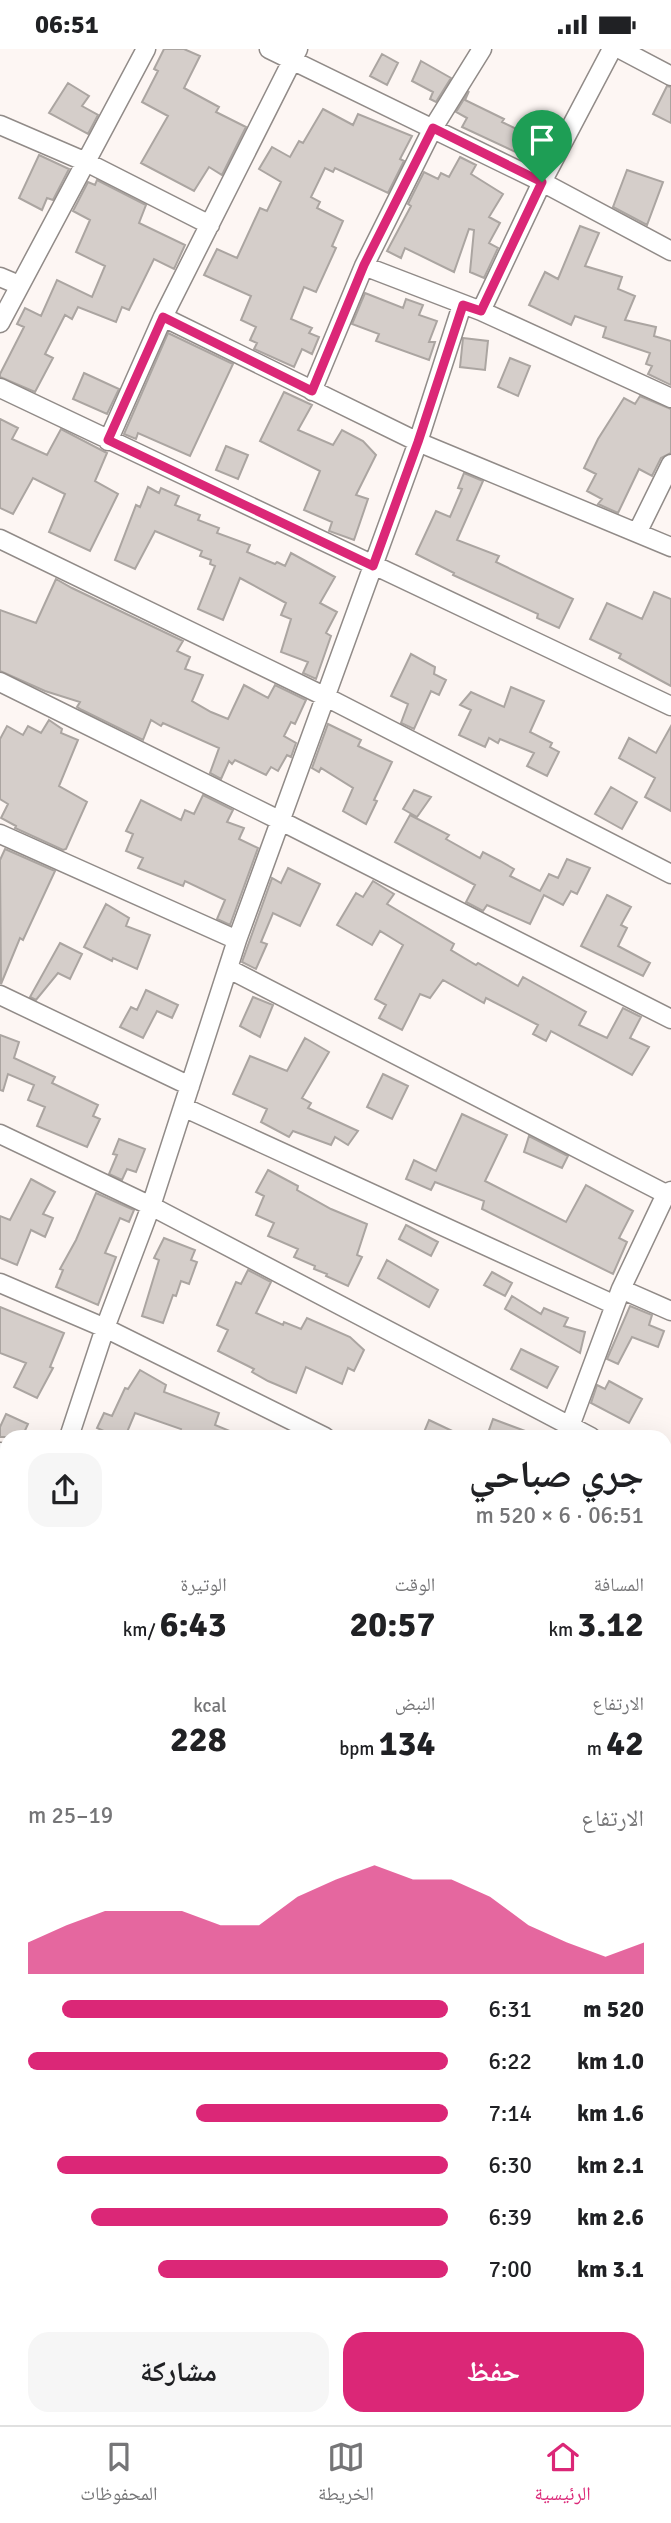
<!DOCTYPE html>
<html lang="ar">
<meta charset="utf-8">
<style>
:root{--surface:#fff;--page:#f6f6f6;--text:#202124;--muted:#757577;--line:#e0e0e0;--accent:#db2777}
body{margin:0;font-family:Signika,"Noto Naskh Arabic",sans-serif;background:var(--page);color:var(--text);direction:rtl;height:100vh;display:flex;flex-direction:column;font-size:26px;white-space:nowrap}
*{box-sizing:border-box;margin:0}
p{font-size:23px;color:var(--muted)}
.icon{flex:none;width:38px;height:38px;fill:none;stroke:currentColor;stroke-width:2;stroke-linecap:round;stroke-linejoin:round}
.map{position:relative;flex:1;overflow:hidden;direction:ltr}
.details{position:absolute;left:0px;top:1381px;width:672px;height:996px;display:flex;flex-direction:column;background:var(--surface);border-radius:21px 21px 0 0;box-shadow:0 7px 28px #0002;direction:rtl}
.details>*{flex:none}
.pin{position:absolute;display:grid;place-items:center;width:60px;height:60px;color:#fff;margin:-72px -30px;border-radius:50% 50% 50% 0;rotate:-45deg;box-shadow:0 0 7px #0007}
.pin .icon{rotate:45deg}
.round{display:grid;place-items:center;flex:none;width:74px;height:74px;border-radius:21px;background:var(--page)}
.summary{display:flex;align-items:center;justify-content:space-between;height:119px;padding:0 28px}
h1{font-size:38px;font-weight:700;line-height:52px}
.metrics{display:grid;grid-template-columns:repeat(3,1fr);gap:10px;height:119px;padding:7px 28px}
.metrics div{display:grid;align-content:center}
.metrics b{font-size:35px;font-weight:700}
.metrics small{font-size:19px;font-weight:400}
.metrics p{font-size:19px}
.chart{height:196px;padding:14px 28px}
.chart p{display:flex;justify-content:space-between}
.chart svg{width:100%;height:126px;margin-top:7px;fill:var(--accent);opacity:.7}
.action{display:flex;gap:14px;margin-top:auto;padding:14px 28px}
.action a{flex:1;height:80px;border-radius:21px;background:var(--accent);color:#fff;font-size:28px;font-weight:700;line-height:80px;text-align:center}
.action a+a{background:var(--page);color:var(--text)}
ul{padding:0 28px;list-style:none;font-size:23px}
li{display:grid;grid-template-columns:112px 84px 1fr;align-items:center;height:52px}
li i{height:18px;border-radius:9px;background:var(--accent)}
.status{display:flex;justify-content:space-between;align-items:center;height:49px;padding:0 35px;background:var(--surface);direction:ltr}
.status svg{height:19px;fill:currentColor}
.tabs{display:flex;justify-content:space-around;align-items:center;height:98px;border-top:2px solid var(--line);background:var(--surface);font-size:19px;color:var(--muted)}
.tabs a{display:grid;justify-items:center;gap:4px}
.tabs .selected{color:var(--accent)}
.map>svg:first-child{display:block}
.building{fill:#d5ceca;stroke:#aba5a1;stroke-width:2}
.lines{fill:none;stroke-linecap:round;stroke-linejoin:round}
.street-casing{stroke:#918b88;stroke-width:21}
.street{stroke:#fff;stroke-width:18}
.route-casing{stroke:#fff;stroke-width:14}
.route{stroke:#db2777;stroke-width:9}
</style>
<div class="status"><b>06:51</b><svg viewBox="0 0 49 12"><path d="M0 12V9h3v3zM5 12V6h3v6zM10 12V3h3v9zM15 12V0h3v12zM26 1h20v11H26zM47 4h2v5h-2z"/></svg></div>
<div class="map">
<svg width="671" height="2376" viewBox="0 0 671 2376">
<rect width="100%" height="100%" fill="#fdf6f3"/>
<path class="building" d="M164 0H184L200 7 184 39 219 58 216 63 246 78 222 126 209 118 194 142 141 114 168 67 142 53 158 22 154 20Z
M382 5 398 14 387 36 370 27Z
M421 12 451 29 436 53 430 50 433 43 412 32Z
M68 34 89 47 82 57 98 66 88 85 49 64Z
M667 37 671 38V74L653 65Z
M469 42 465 51 504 70 502 73 533 88 524 107 462 78 467 69 456 63Z
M323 60 353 76 358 65 412 87 400 110 404 112 388 144 335 119 333 123 325 119 311 148 320 153 317 159 343 172 332 197 336 199 316 243 304 238 291 270 312 279 309 284 319 288 312 305 302 300 294 318 254 300 257 294 250 291 256 278 241 271 251 247 204 226 217 200 237 209 260 159 267 162 281 133 259 120 272 98 290 108 299 92 303 94Z
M39 106 69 120 53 151 47 149 42 161 19 149Z
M460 108 476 116 471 125 503 145 489 168 500 174 489 194 498 199 484 229 470 223 474 181 469 180 454 223 405 199 401 209 387 202 411 157 408 155 424 123 438 130 441 124 449 128Z
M627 121 663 133 647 176 613 158Z
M97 131 146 156 139 174 185 196 174 220 154 210 129 261 122 258 116 273 78 258 72 270 65 266 45 305 53 309 35 343 0 328V325L24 278 17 275 25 259 41 267 57 231 92 248 105 217 76 203 90 171 73 162 88 133 95 136Z
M580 177 599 184 585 217 622 228 618 240 635 247 625 271 656 278 654 287 671 292V336L648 325 652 317 646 315 650 304 603 288 606 278 575 267 571 276 529 256 545 223 558 230Z
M365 244 403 259 406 250 423 256 419 266 437 272 429 293H435L429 311 376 292 379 285 352 275Z
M168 284 233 315 190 407 138 384 136 390 124 385Z
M463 289 488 292 485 321 460 318Z
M510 309 530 317 518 347 498 338Z
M84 324 119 340 107 365 73 350Z
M284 343 312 356 298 381 333 396 342 381 363 392 376 406 356 446 368 450 354 491 329 482 332 473 304 461 320 422 260 392Z
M640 347 671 360V404L661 409 652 427 639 420 618 464 598 455 602 450 587 442 596 425 584 419 598 390 624 349 635 355Z
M0 370 18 379 12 390 47 406 61 380 107 404 95 432 118 445 90 502 49 483 65 445 33 429 13 465 0 459Z
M226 397 248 406 238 430 216 421Z
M464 424 483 432 457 491 499 507 496 513 573 550 559 579 537 569 538 565 453 526 454 524 416 505 436 462 450 468 462 440 458 439Z
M148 438 159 444 161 439 179 447 175 456 200 466 198 471 219 479 217 484 250 496 247 503 275 515 277 513 285 517 291 504 335 528 320 554 337 563 326 584 331 587 316 630 303 624 308 613 281 603 291 570 281 566 286 554 240 529 223 571 198 560 215 517 210 515 211 511 200 507 202 502 155 482 135 520 115 511 136 456 140 458Z
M56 530 72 539 183 592 177 602 190 608 185 620 203 626 192 652 211 663 228 670 244 636 268 649 275 636 306 651 295 675 291 673 284 687 296 694 291 708 287 706 278 722 271 718 266 726 235 711 232 715 229 712 221 730 210 724 219 699 163 674 161 677 151 671 143 691 82 661 77 658 80 653 45 642 0 622V561L36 574Z
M654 543 671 550V637L619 609 621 605 590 590 607 554 642 570Z
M411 605 435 618 434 625 446 631 439 646 431 642 414 680 401 674 408 655 391 647Z
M511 638 544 652 530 683 552 694 550 698 559 703 547 727 527 717 534 704 500 690 498 694 489 689 485 698 459 686 471 661 460 656 471 643 504 658Z
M49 671 62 680 61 684 78 691 59 737 87 753 66 800 63 801 15 779 16 777 1 769 8 755 0 750V690L7 677 23 686 28 677 41 684Z
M328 675 361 691 358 697 392 713 374 751 377 752 366 775 343 762 353 739 321 719 319 723 312 719Z
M671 677V762L645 748 655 729 619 709 629 689 656 704Z
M611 738 637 753 622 780 595 765Z
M414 741 431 748 417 768 403 760Z
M203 746 233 761 227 773 244 779 239 790 258 799 230 876 217 870 225 851 185 832 183 837 138 819 143 809 126 802 133 785 126 782 141 751 181 771 185 761 194 765Z
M410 766 449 786 446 790 480 809 483 803 500 812 514 820 510 827 540 842 549 825 558 829 567 810 590 819 577 845 571 842 563 856 544 846 530 875 487 856 483 862 466 853 475 836 395 793Z
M5 800 55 822 23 891 20 889 1 935 0 811Z
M288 819 320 835 300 877 273 864 261 893 267 895 256 920 242 913 272 829 281 834Z
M373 832 394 845 387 855 454 895 451 901 476 916 478 914 518 937 523 928 586 963 579 976 607 989 623 959 641 968 630 989 649 998 632 1026 551 982 546 992 533 985 538 976 486 949 484 954 443 931 430 949 420 945 402 981 379 969 386 956 375 950 403 896 380 882 372 896 337 876 356 844 363 848Z
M607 846 631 858 621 876 627 879 618 897 650 914 643 927 581 897Z
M106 855 129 869 126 877 150 886 137 920 113 909 112 912 84 898Z
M60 894 82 905 70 930 58 924 36 951 30 948Z
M146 941 178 956 172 969 157 962 143 989 120 978 131 958 137 961Z
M253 948 273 956 260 988 240 977Z
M0 986 19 993 14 1009 55 1028 52 1034 98 1056 93 1067 100 1070 87 1098 37 1077 45 1058 28 1051 34 1036 8 1025 3 1042 0 1041Z
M305 989 329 1003 302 1049 311 1054 308 1059 358 1082 348 1096 335 1088 331 1096 293 1082 289 1088 261 1073 267 1060 233 1045 250 1007 287 1022Z
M383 1025 408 1037 392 1070 367 1058Z
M462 1065 507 1086 485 1132 566 1173 586 1136 633 1162 619 1189 627 1193 613 1225 482 1160 484 1152 435 1133 431 1141 406 1130 414 1111 436 1122Z
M529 1087 568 1107 562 1119 524 1103Z
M119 1090 145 1100 136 1123 127 1120 122 1131 109 1125 117 1106 113 1105Z
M268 1121 298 1137 297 1141 331 1160 367 1175 357 1206 362 1208 348 1237 326 1227 327 1225 314 1220 315 1217 294 1208 298 1200 268 1187 274 1174 256 1166 264 1147 256 1143Z
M31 1130 55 1143 43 1165 53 1169 45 1188 31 1181 17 1216 0 1209V1167L10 1171Z
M96 1144 134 1161 129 1173 120 1169 105 1204 116 1208 98 1256 56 1238 63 1221 60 1220 76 1191Z
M406 1176 438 1193 431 1207 399 1190Z
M164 1189 195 1201 191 1211 197 1213 189 1235 181 1232 176 1247 173 1246 163 1274 142 1267 159 1211 154 1209Z
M387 1211 438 1241 429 1258 378 1229Z
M248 1221 271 1233 256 1264 283 1276 284 1273 301 1280 307 1269 350 1288 364 1301 354 1322 348 1319 342 1335 306 1318 296 1344 268 1332 252 1323 254 1320 218 1302 228 1281 217 1276 236 1233 241 1235Z
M492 1223 512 1234 505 1247 484 1236Z
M512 1247 541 1265 544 1259 568 1269 564 1277 585 1283 580 1304 505 1260Z
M630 1257 652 1266 649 1276 664 1282 658 1298 632 1288 618 1315 607 1310Z
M0 1258 64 1284 50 1318 53 1319 37 1349 14 1338 26 1314 0 1304Z
M521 1300 558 1318 547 1339 511 1320Z
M140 1321 166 1336 164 1343 219 1364 215 1376 244 1388H178L181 1380 135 1364 125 1388H117L97 1379 104 1364 112 1367 125 1339 128 1340Z
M609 1332 642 1350 629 1374 591 1354 597 1336 605 1340Z
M6 1365 28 1375 22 1388H0V1378Z
M493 1370 536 1386V1388H499L488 1384Z
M429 1371 465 1388H422Z"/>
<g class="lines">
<g class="street-casing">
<path id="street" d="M269 0 542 133 671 202
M620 0 671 27
M0 76 86 113 210 176
M364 217 481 262 671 349
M0 228 19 236
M481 262 542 133 612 0
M163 268 418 393 671 498
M0 274 146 0
M0 339 671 657
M312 342 364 217 433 79 482 0
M108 392 163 268 298 0
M638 482 671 415
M0 490 326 648 671 825
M0 633 281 772 671 970
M0 785 237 891
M229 920 666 1145
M0 946 190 1037
M183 1058 615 1256
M0 1085 151 1157 591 1388
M0 1234 105 1279 325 1388
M621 1240 671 1262
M567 1385 621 1240 666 1145 671 1142
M69 1388 105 1279 151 1157 237 891 418 393 462 256
M0 1403 7 1407
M665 1427 671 1430
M0 1523 7 1512
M665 1556 671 1559
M665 1698 671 1701
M0 1736 7 1740
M665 1771 671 1755
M665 1793 671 1796
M0 1865 7 1869
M0 1984 7 1989
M665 1986 671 1989
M0 2060 7 2033
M0 2215 7 2218
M665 2235 671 2222
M665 2286 671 2288
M330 2370 352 2376
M24 2376 27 2370
M141 2376 144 2370
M367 2376 370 2370"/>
</g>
<use href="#street" class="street"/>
</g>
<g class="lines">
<g class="route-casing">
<path id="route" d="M433 79 542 133 481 262 463 256 418 393 373 517 108 391 163 268 312 342 364 216Z"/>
</g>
<use href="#route" class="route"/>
</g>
</svg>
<div class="pin" style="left:542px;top:133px;background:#1e9e55"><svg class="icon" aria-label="arrive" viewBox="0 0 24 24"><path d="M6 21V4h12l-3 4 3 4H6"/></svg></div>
<section class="details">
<div class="summary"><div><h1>جري صباحي</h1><p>06:51 · 6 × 520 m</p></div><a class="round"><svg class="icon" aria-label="share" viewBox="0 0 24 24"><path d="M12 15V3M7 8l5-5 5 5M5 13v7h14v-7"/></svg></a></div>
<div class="metrics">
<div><p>المسافة</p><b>3.12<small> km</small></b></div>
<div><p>الوقت</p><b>20:57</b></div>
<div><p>الوتيرة</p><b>6:43<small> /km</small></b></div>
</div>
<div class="metrics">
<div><p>الارتفاع</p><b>42<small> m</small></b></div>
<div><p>النبض</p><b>134<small> bpm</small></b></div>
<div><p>kcal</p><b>228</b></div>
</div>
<div class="chart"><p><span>الارتفاع</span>19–25 m</p>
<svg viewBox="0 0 160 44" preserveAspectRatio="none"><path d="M0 44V33L10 27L20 22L30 22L40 22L50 27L60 27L70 17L80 11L90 6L100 11L110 11L120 17L130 27L140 33L150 38L160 33V44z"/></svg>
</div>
<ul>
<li><b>520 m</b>6:31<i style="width:92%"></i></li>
<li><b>1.0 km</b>6:22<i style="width:100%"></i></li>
<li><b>1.6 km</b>7:14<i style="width:60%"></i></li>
<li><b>2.1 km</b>6:30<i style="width:93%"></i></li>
<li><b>2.6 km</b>6:39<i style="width:85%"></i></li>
<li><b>3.1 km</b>7:00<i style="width:69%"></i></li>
</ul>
<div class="action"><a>حفظ</a><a>مشاركة</a></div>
</section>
</div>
<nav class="tabs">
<a class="selected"><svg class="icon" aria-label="home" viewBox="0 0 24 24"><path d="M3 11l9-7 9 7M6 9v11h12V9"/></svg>الرئيسية</a>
<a><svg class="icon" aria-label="map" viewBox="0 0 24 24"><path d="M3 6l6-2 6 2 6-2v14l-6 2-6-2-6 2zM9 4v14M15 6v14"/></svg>الخريطة</a>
<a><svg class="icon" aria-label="saved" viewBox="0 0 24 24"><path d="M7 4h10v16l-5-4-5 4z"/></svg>المحفوظات</a>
</nav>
